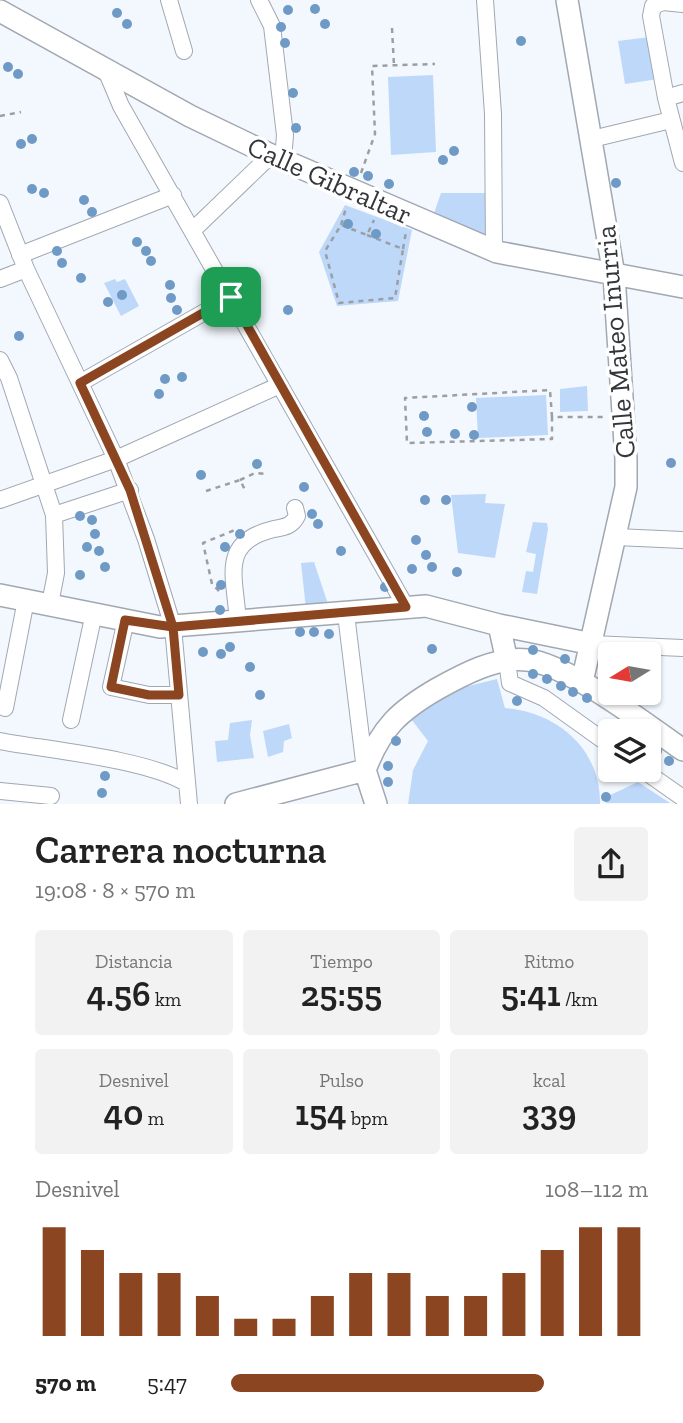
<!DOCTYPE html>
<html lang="es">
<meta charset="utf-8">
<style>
:root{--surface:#fff;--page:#f2f2f2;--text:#222;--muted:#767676;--accent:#8b4520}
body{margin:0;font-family:"Zilla Slab",serif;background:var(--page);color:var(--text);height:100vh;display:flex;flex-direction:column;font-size:26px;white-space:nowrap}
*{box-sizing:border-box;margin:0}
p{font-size:23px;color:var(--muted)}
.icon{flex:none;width:38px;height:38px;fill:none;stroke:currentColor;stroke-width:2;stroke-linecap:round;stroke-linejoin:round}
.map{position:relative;height:804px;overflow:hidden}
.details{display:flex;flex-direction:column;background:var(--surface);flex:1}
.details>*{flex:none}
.needle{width:46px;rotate:259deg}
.fabs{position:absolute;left:598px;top:642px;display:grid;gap:14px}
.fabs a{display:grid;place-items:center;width:63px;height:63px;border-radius:7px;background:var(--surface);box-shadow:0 2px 5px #0004;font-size:35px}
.pin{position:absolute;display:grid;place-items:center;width:60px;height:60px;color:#fff;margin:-30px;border-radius:14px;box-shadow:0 4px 10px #0006}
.round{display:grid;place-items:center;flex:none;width:74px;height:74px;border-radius:7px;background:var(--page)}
.overview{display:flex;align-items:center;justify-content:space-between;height:119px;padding:0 35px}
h1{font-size:38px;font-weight:600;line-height:52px}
.figures{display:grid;grid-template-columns:repeat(3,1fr);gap:10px;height:119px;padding:7px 35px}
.figures div{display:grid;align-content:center;border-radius:7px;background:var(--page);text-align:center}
.figures b{font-size:35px;font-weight:600}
.figures small{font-size:19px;font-weight:400}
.figures p{font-size:19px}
.chart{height:196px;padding:14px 35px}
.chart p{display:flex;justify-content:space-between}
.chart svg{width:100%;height:126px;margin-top:7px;stroke:var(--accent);stroke-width:6}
ul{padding:0 35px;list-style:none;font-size:23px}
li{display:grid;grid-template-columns:112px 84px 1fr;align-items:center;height:52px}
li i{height:18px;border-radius:9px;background:var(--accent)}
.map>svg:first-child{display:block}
.green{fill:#bed8fa}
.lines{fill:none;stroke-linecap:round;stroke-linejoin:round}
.street-casing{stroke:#a1a8b2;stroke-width:18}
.secondary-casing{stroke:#a1a8b2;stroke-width:24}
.path{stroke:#9b9fa4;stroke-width:2.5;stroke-dasharray:5 5;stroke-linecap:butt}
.street{stroke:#fff;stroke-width:16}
.secondary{stroke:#fff;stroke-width:21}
.tree{fill:#709ac6}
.route-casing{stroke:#fff;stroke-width:14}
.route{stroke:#8b4520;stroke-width:9}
.labels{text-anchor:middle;stroke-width:7;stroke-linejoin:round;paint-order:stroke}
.street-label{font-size:28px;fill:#33363a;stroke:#fff}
</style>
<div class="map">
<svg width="683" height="804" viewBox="0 0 683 804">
<rect width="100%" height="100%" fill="#f3f8fe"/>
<path class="green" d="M650 37 658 79 625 84 618 41Z
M433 75 436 152 391 155 388 77Z
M441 193H487L486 234 480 236 433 216Z
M345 205 412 230 398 301 337 306 319 252Z
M115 279 117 282 125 279 139 306 121 316 104 283Z
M587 386 588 411 560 412V389Z
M546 395 548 435 478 438 476 398Z
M486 494 485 503 505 504 495 558 458 553 451 495Z
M533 522 547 523 548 529 537 594 522 592 526 571 533 572 536 554 526 552Z
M314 562 329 607 306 609 301 563Z
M497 679 505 708C556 712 601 748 600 804H408L413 770 428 741 411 719 448 691Z
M252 720 250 735 254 758 217 762 215 741 228 740 230 723Z
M289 724 292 738 284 741 283 752 268 757 263 731Z
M638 782 670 803H606V797Z"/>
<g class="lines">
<g class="street-casing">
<path id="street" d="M169 0 184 51
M259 0 272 26 285 135 283 160
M485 0 493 114 494 251
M683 4 663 2 653 6 651 16 666 98 683 163
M105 68 121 106 406 607
M666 98 683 93
M592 139 671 120
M0 203 26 269 116 459 146 539 173 627 189 804
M193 230 271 155
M20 255 173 195
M0 279 26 269
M0 360 9 378 54 515 56 573 50 604
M80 383 231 297
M0 500 116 459 280 385
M54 515 130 490
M616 537 683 540
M346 614 365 770
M126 620 111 687 149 695H179
M238 622C235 576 219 542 274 529 285 527 292 526 297 516L295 508
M592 644 683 648
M507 661 510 683 544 698 611 746
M5 708 26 600
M71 720 94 613
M0 741C49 750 146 759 186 783
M643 770 683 798
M0 791 51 796"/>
</g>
<g class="secondary-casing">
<path id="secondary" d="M567 0 614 275 626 459V487L582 682
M0 11 190 116 271 155 497 252 683 287
M0 595 160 627 426 606 499 625 507 661
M499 625 592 644
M365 770C381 728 399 711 437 689 462 675 497 656 527 660 568 664 647 725 683 750
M365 770 376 804
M236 804 365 770"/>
</g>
<path class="path" d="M392 28 394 66
M0 116 21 112
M361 173 375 134 372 66 435 64
M341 225 346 208
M367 235 403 249 395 298 339 303 325 251 341 225 367 235 374 220
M403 249 406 232
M552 417 550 390 405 398 407 443 552 439V417H606
M240 480 255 473 266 474
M206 491 240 480 245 490
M219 591 212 584 203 543 235 530"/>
<use href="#street" class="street"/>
<use href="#secondary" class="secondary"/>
</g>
<g class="tree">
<circle cx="315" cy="9" r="5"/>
<circle cx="288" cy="10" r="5"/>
<circle cx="117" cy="13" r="5"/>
<circle cx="127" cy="24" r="5"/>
<circle cx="325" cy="24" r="5"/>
<circle cx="281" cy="27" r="5"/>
<circle cx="521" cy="41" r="5"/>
<circle cx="285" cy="43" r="5"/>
<circle cx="8" cy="67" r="5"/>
<circle cx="18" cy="74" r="5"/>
<circle cx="293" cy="93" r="5"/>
<circle cx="296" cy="128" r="5"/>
<circle cx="32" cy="139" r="5"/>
<circle cx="21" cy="144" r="5"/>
<circle cx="454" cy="151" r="5"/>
<circle cx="443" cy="160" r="5"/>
<circle cx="354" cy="172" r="5"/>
<circle cx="368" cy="176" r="5"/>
<circle cx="616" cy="183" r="5"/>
<circle cx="389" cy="184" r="5"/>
<circle cx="32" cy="189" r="5"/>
<circle cx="44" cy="193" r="5"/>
<circle cx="84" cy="200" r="5"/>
<circle cx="92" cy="212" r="5"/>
<circle cx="348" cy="224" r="5"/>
<circle cx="376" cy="234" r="5"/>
<circle cx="137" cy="242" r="5"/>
<circle cx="57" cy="251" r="5"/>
<circle cx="146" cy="251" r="5"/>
<circle cx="151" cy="261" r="5"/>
<circle cx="62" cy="263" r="5"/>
<circle cx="81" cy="278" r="5"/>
<circle cx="170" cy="285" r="5"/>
<circle cx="122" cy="295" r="5"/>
<circle cx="171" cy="298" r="5"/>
<circle cx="108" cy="302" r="5"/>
<circle cx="177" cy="310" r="5"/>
<circle cx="288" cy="310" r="5"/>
<circle cx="19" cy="336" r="5"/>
<circle cx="182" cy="377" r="5"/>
<circle cx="165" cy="379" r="5"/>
<circle cx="159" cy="394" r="5"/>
<circle cx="472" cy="407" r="5"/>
<circle cx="424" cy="416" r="5"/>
<circle cx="427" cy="432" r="5"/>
<circle cx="455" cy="434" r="5"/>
<circle cx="474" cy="435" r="5"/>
<circle cx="671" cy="463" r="5"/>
<circle cx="257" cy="464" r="5"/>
<circle cx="201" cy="475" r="5"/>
<circle cx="304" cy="487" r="5"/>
<circle cx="425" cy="500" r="5"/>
<circle cx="446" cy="500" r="5"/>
<circle cx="312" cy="514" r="5"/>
<circle cx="80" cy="516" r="5"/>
<circle cx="92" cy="520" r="5"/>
<circle cx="318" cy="524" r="5"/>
<circle cx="95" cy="534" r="5"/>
<circle cx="240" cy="534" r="5"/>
<circle cx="416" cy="540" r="5"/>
<circle cx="87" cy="547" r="5"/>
<circle cx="225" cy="547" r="5"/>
<circle cx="99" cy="551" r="5"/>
<circle cx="341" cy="551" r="5"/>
<circle cx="426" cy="555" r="5"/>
<circle cx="105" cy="567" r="5"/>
<circle cx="432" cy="567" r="5"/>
<circle cx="412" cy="569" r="5"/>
<circle cx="457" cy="572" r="5"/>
<circle cx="80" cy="575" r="5"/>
<circle cx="221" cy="585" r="5"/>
<circle cx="385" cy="587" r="5"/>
<circle cx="220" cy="610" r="5"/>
<circle cx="300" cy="632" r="5"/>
<circle cx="314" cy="632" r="5"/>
<circle cx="329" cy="634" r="5"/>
<circle cx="230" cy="647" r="5"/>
<circle cx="432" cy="649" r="5"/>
<circle cx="533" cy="650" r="5"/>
<circle cx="203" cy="652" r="5"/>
<circle cx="221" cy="654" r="5"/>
<circle cx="565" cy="659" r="5"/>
<circle cx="250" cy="667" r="5"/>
<circle cx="533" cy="674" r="5"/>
<circle cx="547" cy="679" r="5"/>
<circle cx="561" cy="686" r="5"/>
<circle cx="573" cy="692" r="5"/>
<circle cx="260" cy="695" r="5"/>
<circle cx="587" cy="698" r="5"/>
<circle cx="517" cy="701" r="5"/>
<circle cx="618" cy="725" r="5"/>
<circle cx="396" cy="741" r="5"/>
<circle cx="657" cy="751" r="5"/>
<circle cx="669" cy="761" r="5"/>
<circle cx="388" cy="766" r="5"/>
<circle cx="105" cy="776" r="5"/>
<circle cx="609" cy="776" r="5"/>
<circle cx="388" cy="782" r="5"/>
<circle cx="102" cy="793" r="5"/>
<circle cx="606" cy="797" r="5"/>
</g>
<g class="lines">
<g class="route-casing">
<path id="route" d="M231 297 80 383 130 490 173 627 125 620 111 687 149 695H179L173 627 406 607 231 297"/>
</g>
<use href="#route" class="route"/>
</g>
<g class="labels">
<g class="street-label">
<text transform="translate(330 180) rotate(24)" y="10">Calle Gibraltar</text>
<text transform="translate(615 342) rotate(-95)" y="10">Calle Mateo Inurria</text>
</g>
</g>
</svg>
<div class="fabs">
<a><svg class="needle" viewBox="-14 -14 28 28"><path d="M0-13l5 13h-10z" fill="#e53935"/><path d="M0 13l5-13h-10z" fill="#767676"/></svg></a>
<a><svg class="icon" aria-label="layers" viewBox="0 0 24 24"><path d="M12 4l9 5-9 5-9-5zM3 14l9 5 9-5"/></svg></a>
</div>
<div class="pin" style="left:231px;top:297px;background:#1e9e55"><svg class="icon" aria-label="arrive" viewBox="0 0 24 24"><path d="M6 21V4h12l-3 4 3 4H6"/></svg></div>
</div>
<section class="details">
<div class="overview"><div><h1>Carrera nocturna</h1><p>19:08 · 8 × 570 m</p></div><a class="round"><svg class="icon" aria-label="share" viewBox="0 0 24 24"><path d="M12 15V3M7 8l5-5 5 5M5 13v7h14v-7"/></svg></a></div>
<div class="figures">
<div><p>Distancia</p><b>4.56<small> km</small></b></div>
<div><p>Tiempo</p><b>25:55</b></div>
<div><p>Ritmo</p><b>5:41<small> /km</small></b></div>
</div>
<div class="figures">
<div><p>Desnivel</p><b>40<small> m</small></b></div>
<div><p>Pulso</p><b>154<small> bpm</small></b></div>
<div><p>kcal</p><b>339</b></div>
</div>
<div class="chart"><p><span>Desnivel</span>108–112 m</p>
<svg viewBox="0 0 160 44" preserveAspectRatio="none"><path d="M5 44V6M15 44V14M25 44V22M35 44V22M45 44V30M55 44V38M65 44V38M75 44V30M85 44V22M95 44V22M105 44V30M115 44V30M125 44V22M135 44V14M145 44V6M155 44V6"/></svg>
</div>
<ul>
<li><b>570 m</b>5:47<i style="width:75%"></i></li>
</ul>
</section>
